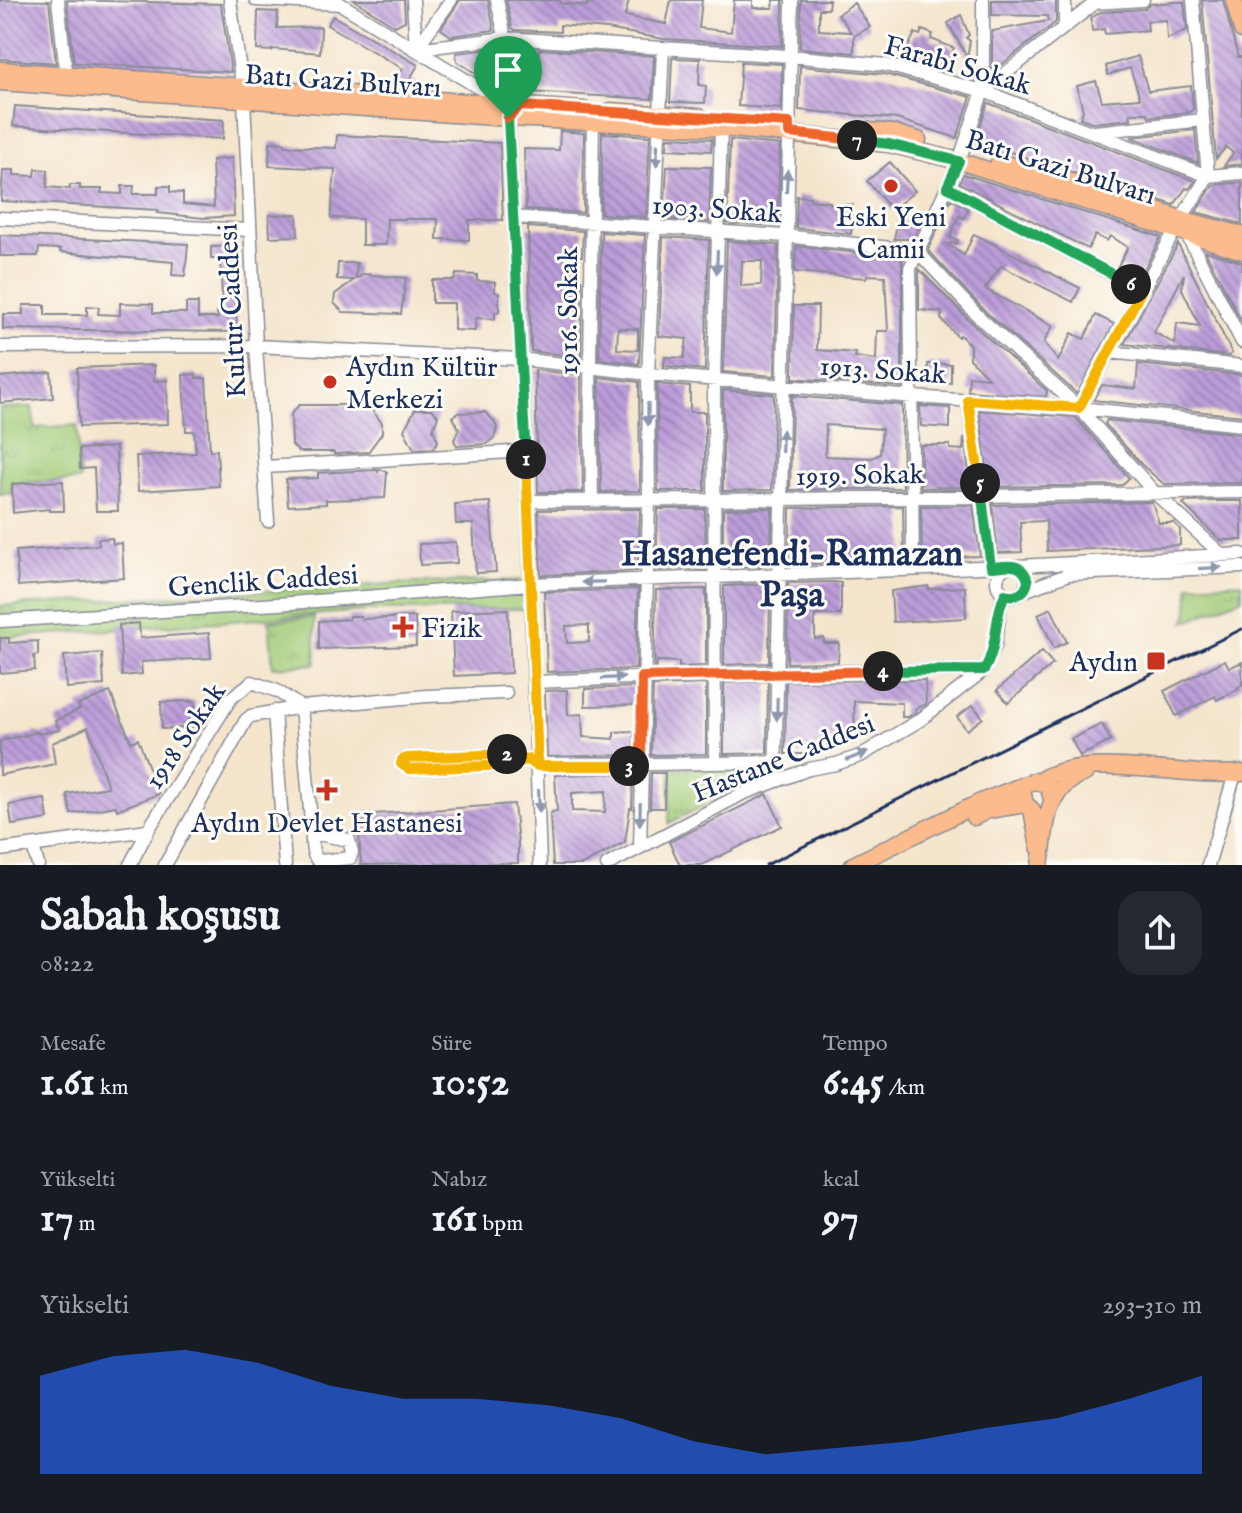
<!DOCTYPE html>
<html lang="tr">
<meta charset="utf-8">
<style>
:root{--surface:#171b24;--page:#242831;--text:#f1f3f6;--muted:#9ea1a6;--accent:#2563eb}
body{margin:0;font-family:"IM FELL English",serif;background:var(--page);color:var(--text);height:100vh;display:flex;flex-direction:column;font-size:30px;white-space:nowrap}
*{box-sizing:border-box;margin:0}
p{font-size:26px;color:var(--muted)}
.icon{flex:none;width:44px;height:44px;fill:none;stroke:currentColor;stroke-width:2;stroke-linecap:round;stroke-linejoin:round}
.map{position:relative;height:865px;overflow:hidden}
.details{display:flex;flex-direction:column;background:var(--surface);flex:1}
.details>*{flex:none}
.pin{position:absolute;display:grid;place-items:center;width:68px;height:68px;color:#fff;margin:-82px -34px;border-radius:50% 50% 50% 0;rotate:-45deg;box-shadow:0 0 8px #0007}
.pin .icon{rotate:45deg}
.km{position:absolute;width:40px;height:40px;margin:-20px;border-radius:50%;background:#222;color:#fff;font-size:22px;line-height:40px;text-align:center}
.round{display:grid;place-items:center;flex:none;width:84px;height:84px;border-radius:24px;background:var(--page)}
.overview{display:flex;align-items:center;justify-content:space-between;height:136px;padding:0 40px}
h1{font-size:44px;font-weight:700;line-height:60px}
.stats{display:grid;grid-template-columns:repeat(3,1fr);gap:12px;height:136px;padding:8px 40px}
.stats div{display:grid;align-content:center}
.stats b{font-size:40px;font-weight:700}
.stats small{font-size:22px;font-weight:400}
.stats p{font-size:22px}
.chart{height:224px;padding:16px 40px}
.chart p{display:flex;justify-content:space-between}
.chart svg{width:100%;height:144px;margin-top:8px;fill:var(--accent);opacity:.7}
.map>svg:first-child{display:block}
.grass{fill:url(#grass-tufts);stroke:#5e7d6a;stroke-width:2}
.building{fill:url(#building-back-hatch);fill-rule:evenodd}
.lines{fill:none;stroke-linecap:round;stroke-linejoin:round}
.minor-casing{stroke:#888a95;stroke-width:15}
.major-casing{stroke:#888a95;stroke-width:19}
.minor{stroke:#fff;stroke-width:12}
.major{stroke:#fbbb8d;stroke-width:16}
.rail{stroke:#1b2f5e;stroke-width:3}
.oneway{fill:#8d97ae}
.split-1-casing{stroke:#fff;stroke-width:16}
.split-2-casing{stroke:#fff;stroke-width:16}
.split-3-casing{stroke:#fff;stroke-width:16}
.split-4-casing{stroke:#fff;stroke-width:16}
.split-5-casing{stroke:#fff;stroke-width:16}
.split-6-casing{stroke:#fff;stroke-width:16}
.split-7-casing{stroke:#fff;stroke-width:16}
.split-8-casing{stroke:#fff;stroke-width:16}
.split-1{stroke:#22a559;stroke-width:10}
.split-2{stroke:#f5b400;stroke-width:10}
.split-3{stroke:#f5b400;stroke-width:10}
.split-4{stroke:#f0652b;stroke-width:10}
.split-5{stroke:#22a559;stroke-width:10}
.split-6{stroke:#f5b400;stroke-width:10}
.split-7{stroke:#22a559;stroke-width:10}
.split-8{stroke:#f0652b;stroke-width:10}
.poi-dot{fill:#c8321e;stroke:#fdfcf7;stroke-width:3}
.labels{text-anchor:middle;stroke-width:6;stroke-linejoin:round;paint-order:stroke}
.street-label{font-size:28px;fill:#1b2f5e;stroke:#fdfcf7}
.poi-label{font-size:28px;fill:#1b2f5e;stroke:#fdfcf7}
.district-label{font-size:36px;font-weight:bold;fill:#1b2f5e;stroke:#fdfcf7}
</style>
<div class="map">
<svg width="1242" height="865" viewBox="0 0 1242 865">
<defs>
<pattern id="grass-tufts" width="24" height="20" patternUnits="userSpaceOnUse" patternTransform="scale(2)"><rect width="24" height="20" fill="#a2cb77"/><path d="M3 7l-1-3M5 7V3M7 7l1-3M15 17l-1-3M17 17v-4M19 17l1-3" fill="none" stroke="#83a565"/></pattern>
<pattern id="building-back-hatch" width="6" height="6" patternUnits="userSpaceOnUse" patternTransform="scale(2)"><rect width="6" height="6" fill="#bb9cd8"/><path d="M-1 5l2 2M0 0l6 6M5-1l2 2" fill="none" stroke="#9780b2"/></pattern>
</defs>
<rect width="100%" height="100%" fill="#fdfcf7"/>
<filter id="ink" filterUnits="userSpaceOnUse"><feTurbulence type="fractalNoise" baseFrequency=".0125" numOctaves="2"/><feDisplacementMap in="SourceGraphic" scale="16" xChannelSelector="R" yChannelSelector="G"/><feConvolveMatrix kernelMatrix="1 2 1 2 8 2 1 2 1" color-interpolation-filters="sRGB"/></filter>
<filter id="wash" filterUnits="userSpaceOnUse"><feTurbulence type="fractalNoise" baseFrequency=".006" numOctaves="4" result="noise"/><feDisplacementMap in="SourceGraphic" scale="32" xChannelSelector="R" yChannelSelector="G"/><feGaussianBlur stdDeviation="1.8" result="paint"/><feColorMatrix in="noise" values="0 0 0 0 0 0 0 0 0 0 0 0 0 0 0 0 0 1.4 0 .05"/><feComposite in="paint" operator="in"/></filter>
<g filter="url(#wash)">
<rect width="100%" height="100%" fill="#f4e5cc"/>
<path class="grass" d="M32 407 35 428 77 425 80 480 12 483V494H0V408Z
M528 580 529 609 378 610 0 638V606L387 584Z
M1242 582V598L1185 622 1188 616 1189 585Z
M314 617 316 664 273 667 269 621Z
M769 766 758 779 669 823 671 768Z"/>
<g id="blocks">
<path class="building" d="M0 0 49 1 56 63 0 59Z
M67 0 221 4 231 72 74 63Z
M354 0H404L405 21 395 26Z
M460 0H488L494 30 451 36 441 29Z
M506 0H560V3L587 6V3L593 4 594 0H629L625 16 666 24 671 0H702L699 28 731 32 734 0H753V8H773L774 0H783L782 46 664 39 607 29 560 25V32L515 30 512 28Z
M801 0H829L828 9H819V30L851 32 838 14 854 3 870 27 854 36V53L800 48Z
M992 0H1056V22L992 72V31L1048 21 1047 16 992 15Z
M1202 0H1223L1238 57H1242V164L1224 166 1233 153 1226 147 1216 159Z
M1174 2H1184L1187 30 1167 39 1166 20 1147 21 1148 30 1105 34 1104 29 1092 31 1091 18 1101 12 1144 9 1151 4Z
M258 11 278 12 277 28 321 27 320 53 272 49V51L257 50Z
M961 15 969 35 966 38 970 41 967 57 948 23Z
M333 16 418 65 411 77 418 88 395 84 403 69 327 25Z
M922 30 933 34 931 39 954 48 945 71 905 53 915 33 920 35Z
M498 48 507 90 502 91 457 61 456 53Z
M539 49 654 56 652 99 528 92 519 60H538Z
M1138 56 1148 91 1191 86 1193 109 1190 112 1149 117 1148 113H1130L1131 119 1094 123 1080 118 1083 111 1077 86 1096 81 1102 101 1140 98 1130 68 1108 75 1106 66Z
M672 58 700 59 699 85 706 86 705 103 670 102Z
M741 62 782 64 781 109 738 106Z
M800 66 884 74 971 97 957 138 897 119 799 110Z
M988 103 1195 181 1189 189 1186 188 1174 205 975 141Z
M15 106 224 120 223 139 13 126Z
M1195 130 1198 163 1131 137Z
M560 131 584 133 583 213 526 209 524 149 559 150Z
M602 133 650 136 646 217 601 214Z
M337 135 500 143 503 220H469V240L437 239 438 219H387L386 245H362V219L331 218 335 169 269 166 270 142 285 143V146L336 148Z
M668 137 712 139 711 151 667 149Z
M730 140 780 145 778 226 727 223Z
M232 158 234 216 204 218 157 213 158 210 1 201 3 170H14V175L35 176 36 169 48 170 47 187 70 189V185H80V189H102L101 193 122 194V186H134L133 194H158V186H170V192L183 193V204L214 207 212 160Z
M890 162 915 191 892 210 867 181Z
M667 166 711 167 709 222 664 219Z
M963 174 1161 237 1140 277 1118 266 1128 247 1110 236 1107 241 1095 235 1088 249 959 183Z
M1242 182V224L1196 212 1213 185Z
M797 196 810 197V200L830 202V204L853 205 851 234 796 228Z
M951 199 968 208 964 218 959 216 950 237 958 240 957 243 947 244 964 255 974 234 1080 288 1073 302 1001 266 985 289 1053 326 1044 342 1058 361 1072 333 1084 339 1096 315 1114 324 1077 394 986 312 928 250Z
M297 214 298 236 270 237 269 215Z
M898 219 919 226 913 239H894Z
M528 227 583 231 582 256H578L577 279 582 280 581 357 531 351Z
M601 232 645 235 639 364 599 359ZM618 328 638 329V350L617 349Z
M0 235 188 244 185 276 172 275 173 262 60 252 61 249 39 248 38 256H0Z
M663 237 709 240 705 370 664 366 665 357 684 358 687 339 659 336Z
M727 241 778 245 775 376 723 372ZM742 261H762L761 285 741 286Z
M1178 244 1232 353 1229 356 1124 344ZM1184 274 1182 289 1200 326 1177 323 1175 344 1154 332Z
M235 246 239 305H236L237 332 3 329V314H23V305H45V315H87V306L99 307 98 314 120 315V303L153 304V313H186V303H198V318H218L217 313H223L220 259H211V247Z
M796 246 902 258V387L793 378 794 306H818L817 350 856 353 855 357 876 360 877 331H888L885 276 867 275 866 278 795 272Z
M1205 251 1242 262V322Z
M338 263H357L356 279 363 274 406 278 401 314 343 312 334 303 335 294 354 280 337 279Z
M919 269 974 325 1047 391 1046 397 968 391 969 376 988 378 970 359V345L960 335 958 337 941 319 942 312 919 310Z
M456 274 477 275V281L495 282V292L499 293V312H495V319L476 318 475 331 454 330V303H432V280H455Z
M928 364H951V383L927 382Z
M1138 364 1242 375V416L1093 400 1102 385 1136 389Z
M154 365V381L167 380 168 424 79 427 77 368Z
M535 370 581 375 583 492H538Z
M51 372 53 398 0 403V377Z
M196 374V378H206L210 451 217 450 219 486 138 491 136 456 196 453 194 431H186L183 375Z
M599 377 639 382 640 491 601 492Z
M657 384 690 387V412H705V491H658Z
M723 390 774 394 772 490 723 491Z
M792 396 902 405 903 488 790 490ZM826 425 882 429 880 454 872 458 825 456Z
M299 405H368L382 423V433L368 452 334 454V452H299L292 445 291 414Z
M920 406 950 408V428L921 426Z
M415 409H432L438 416 433 429 438 441 434 448 414 449 404 430Z
M979 410 1075 417 1129 478 1122 485 989 487Z
M485 412 494 421 497 428 494 438 487 444 457 446 454 440 459 429 453 417 457 413Z
M1107 420 1242 434V483L1164 484 1143 466 1105 424Z
M964 437 971 487 921 488V445H950V449L963 450Z
M116 447 118 511H96L94 468 80 469 79 449Z
M380 469 387 472 385 498 326 500V504L288 506 286 479 318 478V473L334 472 377 470 378 472Z
M63 481 64 511H49V509L13 513 12 484Z
M1216 501H1242V540H1220L1183 504 1185 502Z
M490 502 496 572 476 573 473 524H456L455 504Z
M1152 502 1159 523H1174L1180 529V545L1047 551 1046 521 1020 522 1022 552 998 553 992 505Z
M973 505 980 556 922 558 921 506Z
M903 506 904 560 789 565 790 508Z
M772 508 771 566 723 567V509Z
M640 509 638 571 541 575 538 510Z
M658 509H705L706 568 656 570Z
M112 538 113 544 122 543 124 578 18 586 16 551 99 545 98 539Z
M456 542 457 563 420 565 419 544Z
M835 582 841 583V615H815V639L824 638V643H839L838 662 787 663 788 583Z
M770 584 769 663 724 665V586Z
M928 586 929 589 965 587 966 618 893 622 891 591Z
M638 589 636 669 547 672 544 592ZM589 625V642L567 643 566 626Z
M706 589V666L679 667V662L657 661 656 668H654L656 590Z
M1051 608 1067 642 1054 648 1038 614Z
M508 609 511 673 454 676 451 611Z
M349 616H361L362 619 415 617 416 646 319 649V621L349 619Z
M139 623 140 638 209 633 211 658 141 662 142 674 122 676 119 625Z
M0 638H9V643L38 641V655L34 656 35 670 0 673Z
M1042 651 1053 664 1008 703 997 690Z
M102 653 104 685 66 688 64 656Z
M1225 660 1229 668 1242 662V685L1238 687 1239 689 1217 700 1215 696 1176 716 1164 691Z
M925 680 926 704 915 709 916 712 908 717H902V703L854 701 855 742 813 754H785L786 681Z
M768 681 767 753 724 754V683Z
M706 684V754L651 755 653 686Z
M635 687V705L585 706V689Z
M567 690 568 715 582 714 583 737 614 739V732L634 731 633 755 547 757 545 691Z
M110 692 131 742 138 739 159 794 117 810 116 806 71 814 67 794 108 787 88 727 52 743 55 764 0 775V741L38 732 39 734 60 730 55 721 80 709 78 705Z
M195 701 196 727 162 729 161 702Z
M973 705 983 718 967 730 957 717Z
M1102 724 1111 741 1080 756 1071 739Z
M633 773 632 808H630L625 842 582 865H553L550 815 552 812 557 811 555 775ZM606 791 605 812 572 811V793Z
M651 773H665L664 808H650Z
M767 794 782 826 702 865H680L669 842Z
M45 799 48 819 12 825 9 805Z
M514 804 518 843V863L361 865 358 816 360 815Z"/>
</g>
</g>
<g filter="url(#ink)">
<use href="#blocks" fill-opacity="0" stroke="#888a95" stroke-width="2"/>
<g class="lines">
<g class="minor-casing">
<path id="minor" d="M58 0 66 73
M230 0 244 99 256 346 268 521
M256 0 341 4
M334 0 504 103
M413 0 416 49
M451 0 416 49 505 38 790 56 886 65 983 91 1208 176 1242 173
M497 0 520 106 508 118 526 451 540 865
M1065 0V25
M1094 3 1143 0
M983 91 1099 0
M1095 132 1203 120
M947 187 1142 290
M513 217 785 236 917 251 980 318 1079 408 1155 493 1222 555
M0 218 249 230
M1186 233 1242 342
M0 347 256 346 520 359 648 374 913 397 1079 408 1242 425
M1109 352 1242 366
M968 400 991 567
M1079 408 1181 219 1208 176 1193 0
M265 467 526 451
M527 501 714 500 1242 492
M592 501 590 367 593 121
M997 581a15 15 0 1 1 30 0a15 15 0 1 1-30 0Z
M1018 566 1242 554
M913 569 910 268 959 161 983 91V0
M1024 591 1069 574 1242 567
M0 621 278 604 530 584 1007 566
M535 682 777 672 983 670
M301 707 312 833C312 842 311 854 318 861L350 858 352 852 349 840 312 833
M274 711 285 865
M528 759 512 765 409 769 401 764 402 760 407 758 515 754 538 766 776 762
M715 763 714 379 721 128
M775 781 792 0
M33 846 38 865
M640 847 649 501 648 374 663 49
M0 850 148 830
M130 865 148 830 231 698 252 682 277 691 301 707
M165 865 246 720 251 716 301 707 427 696 506 693
M607 865 742 794 809 769 836 764 860 756 920 720 984 670 995 646 1001 603 1005 594
M1208 865 1235 774"/>
</g>
<g class="major-casing">
<path id="major" d="M1234 0 1242 30
M0 70 584 110
M0 82 508 118 721 128 889 144 959 161 1242 251
M611 111 700 117
M859 130 892 133 918 140
M999 162 1082 185 1181 219 1242 235
M1039 781C1088 750 1184 779 1242 773
M1023 794 1025 804 1032 810 1039 847
M974 817 988 810 1025 804
M853 865 981 802 1034 781 1048 785 1052 799
M1040 865C1047 826 1042 790 1085 773"/>
</g>
<use href="#minor" class="minor"/>
<use href="#major" class="major"/>
<path class="rail" d="M766 865 1242 629"/>
</g>
<defs><path id="oneway-solid" d="M-6-.8H1V-3.2L6.5 0L1 3.2V.8H-6Z" transform="scale(2)"/></defs>
<g class="oneway">
<use href="#oneway-solid" transform="translate(657 155) rotate(93)"/>
<use href="#oneway-solid" transform="translate(787 181) rotate(-87)"/>
<use href="#oneway-solid" transform="translate(717 262) rotate(92)"/>
<use href="#oneway-solid" transform="translate(648 414) rotate(90)"/>
<use href="#oneway-solid" transform="translate(782 441) rotate(-89)"/>
<use href="#oneway-solid" transform="translate(1210 568) rotate(-3)"/>
<use href="#oneway-solid" transform="translate(593 582) rotate(179)"/>
<use href="#oneway-solid" transform="translate(613 678) rotate(-3)"/>
<use href="#oneway-solid" transform="translate(777 709) rotate(91)"/>
<use href="#oneway-solid" transform="translate(857 756) rotate(-22)"/>
<use href="#oneway-solid" transform="translate(539 801) rotate(88)"/>
<use href="#oneway-solid" transform="translate(640 814) rotate(91)"/>
</g>
</g>
<g class="lines" filter="url(#ink)">
<g class="split-1-casing">
<path id="split-1" d="M508 118 526 459"/>
</g>
<g class="split-2-casing">
<path id="split-2" d="M507 754H515L538 766 526 459"/>
</g>
<g class="split-3-casing">
<path id="split-3" d="M507 754 407 758 402 760 401 764 409 769 512 765 528 759 538 766H629"/>
</g>
<g class="split-4-casing">
<path id="split-4" d="M629 766H641L642 677 883 671"/>
</g>
<g class="split-5-casing">
<path id="split-5" d="M883 671 984 670C999 645 993 619 1005 594 1017 598 1026 593 1028 581 1023 561 1007 566 991 567L980 483"/>
</g>
<g class="split-6-casing">
<path id="split-6" d="M980 483 968 400 1079 408 1142 290 1131 284"/>
</g>
<g class="split-7-casing">
<path id="split-7" d="M857 140 889 144 959 161 947 187 1131 284"/>
</g>
<g class="split-8-casing">
<path id="split-8" d="M508 118 520 106 789 123V133L857 140"/>
</g>
<use href="#split-1" class="split-1"/>
<use href="#split-2" class="split-2"/>
<use href="#split-3" class="split-3"/>
<use href="#split-4" class="split-4"/>
<use href="#split-5" class="split-5"/>
<use href="#split-6" class="split-6"/>
<use href="#split-7" class="split-7"/>
<use href="#split-8" class="split-8"/>
</g>
<g class="poi-dot">
<circle cx="891" cy="186" r="8"/>
<circle cx="330" cy="382" r="8"/>
<path d="M399 615h8v8h8v8h-8v8h-8v-8h-8v-8h8z"/>
<rect x="1146" y="651" width="20" height="20" rx="4"/>
<path d="M323 778h8v8h8v8h-8v8h-8v-8h-8v-8h8z"/>
</g>
<g class="labels">
<g class="street-label">
<text transform="translate(958 64) rotate(16)" y="10">Farabi Sokak</text>
<text transform="translate(343 80) rotate(4)" y="10">Batı Gazi Bulvarı</text>
<text transform="translate(1061 166) rotate(17)" y="10">Batı Gazi Bulvarı</text>
<text transform="translate(717 208) rotate(4)" y="10">1903. Sokak</text>
<text transform="translate(231 311) rotate(-93)" y="10">Kultur Caddesi</text>
<text transform="translate(567 311) rotate(-90)" y="10">1916. Sokak</text>
<text transform="translate(883 369) rotate(4)" y="10">1913. Sokak</text>
<text transform="translate(860 474) rotate(-1)" y="10">1919. Sokak</text>
<text transform="translate(263 580) rotate(-4)" y="10">Genclik Caddesi</text>
<text transform="translate(184 735) rotate(-56)" y="10">1918 Sokak</text>
<text transform="translate(783 757) rotate(-22)" y="10">Hastane Caddesi</text>
</g>
<g class="poi-label">
<text x="891" y="226">Eski Yeni<tspan x="891" dy="32">Camii</tspan></text>
<text x="346" y="376" text-anchor="start">Aydın Kültür<tspan x="346" dy="32">Merkezi</tspan></text>
<text x="421" y="637" text-anchor="start">Fizik</text>
<text x="1138" y="671" text-anchor="end">Aydın</text>
<text x="327" y="832">Aydın Devlet Hastanesi</text>
</g>
<g class="district-label">
<text x="792" y="565">Hasanefendi-Ramazan<tspan x="792" dy="41">Paşa</tspan></text>
</g>
</g>
</svg>
<div class="pin" style="left:508px;top:118px;background:#1e9e55"><svg class="icon" aria-label="arrive" viewBox="0 0 24 24"><path d="M6 21V4h12l-3 4 3 4H6"/></svg></div>
<b class="km" style="left:526px;top:459px">1</b>
<b class="km" style="left:507px;top:754px">2</b>
<b class="km" style="left:629px;top:766px">3</b>
<b class="km" style="left:883px;top:671px">4</b>
<b class="km" style="left:980px;top:483px">5</b>
<b class="km" style="left:1131px;top:284px">6</b>
<b class="km" style="left:857px;top:140px">7</b>
</div>
<section class="details">
<div class="overview"><div><h1>Sabah koşusu</h1><p>08:22</p></div><a class="round"><svg class="icon" aria-label="share" viewBox="0 0 24 24"><path d="M12 15V3M7 8l5-5 5 5M5 13v7h14v-7"/></svg></a></div>
<div class="stats">
<div><p>Mesafe</p><b>1.61<small> km</small></b></div>
<div><p>Süre</p><b>10:52</b></div>
<div><p>Tempo</p><b>6:45<small> /km</small></b></div>
</div>
<div class="stats">
<div><p>Yükselti</p><b>17<small> m</small></b></div>
<div><p>Nabız</p><b>161<small> bpm</small></b></div>
<div><p>kcal</p><b>97</b></div>
</div>
<div class="chart"><p><span>Yükselti</span>293–310 m</p>
<svg viewBox="0 0 160 44" preserveAspectRatio="none"><path d="M0 44V14L10 8L20 6L30 10L40 17L50 21L60 21L70 23L80 27L90 34L100 38L110 36L120 34L130 30L140 27L150 21L160 14V44z"/></svg>
</div>
</section>
